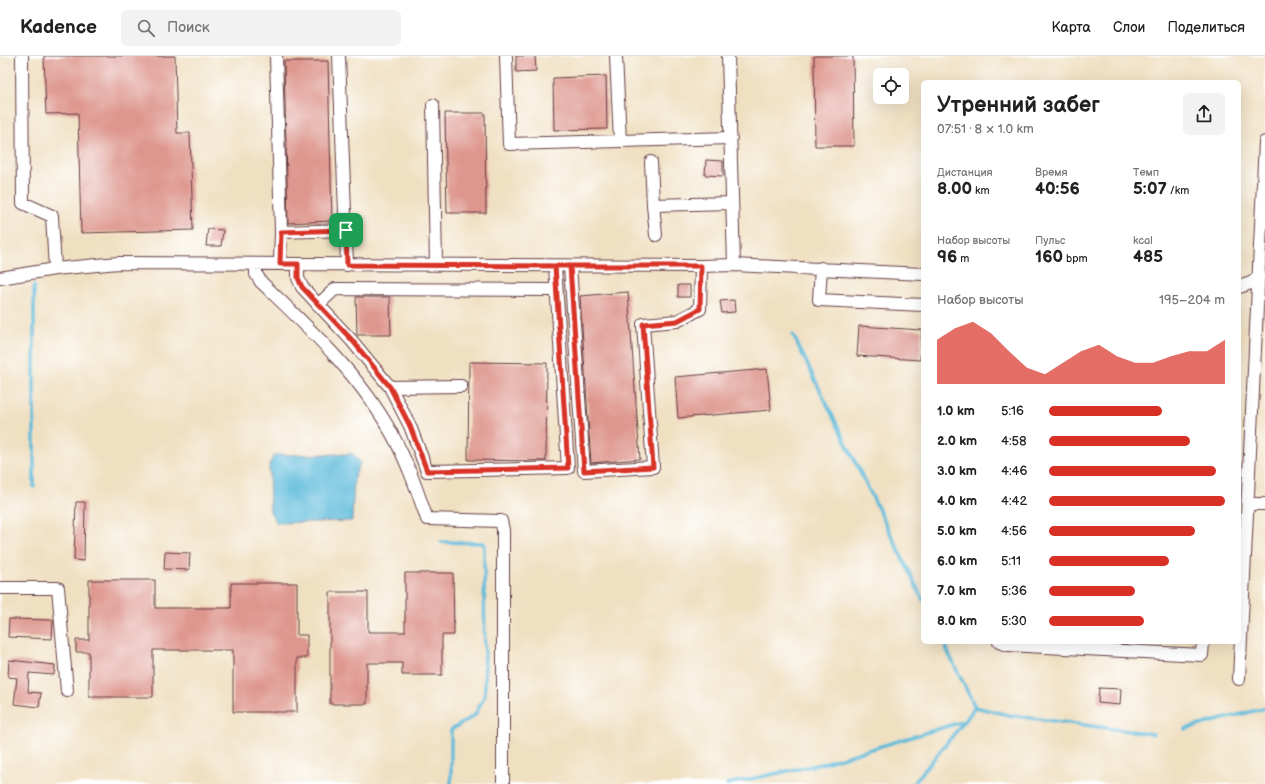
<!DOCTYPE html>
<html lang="ru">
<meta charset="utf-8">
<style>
:root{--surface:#fff;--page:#f2f2f2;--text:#222;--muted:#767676;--line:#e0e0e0;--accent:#d93025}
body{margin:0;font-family:"Balsamiq Sans",sans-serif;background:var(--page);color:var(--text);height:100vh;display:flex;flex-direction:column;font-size:15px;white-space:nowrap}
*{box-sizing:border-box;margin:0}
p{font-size:13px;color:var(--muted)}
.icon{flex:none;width:22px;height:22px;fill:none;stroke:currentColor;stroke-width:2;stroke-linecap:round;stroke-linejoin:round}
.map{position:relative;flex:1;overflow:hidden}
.sheet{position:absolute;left:921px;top:24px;width:320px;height:564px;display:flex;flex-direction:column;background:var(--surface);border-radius:6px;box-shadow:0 4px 16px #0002}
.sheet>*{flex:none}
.tools{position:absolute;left:873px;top:12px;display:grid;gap:8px}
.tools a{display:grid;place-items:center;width:36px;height:36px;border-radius:6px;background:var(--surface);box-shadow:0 4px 16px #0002;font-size:20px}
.pin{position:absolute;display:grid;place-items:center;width:34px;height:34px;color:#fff;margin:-17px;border-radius:8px;box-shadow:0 2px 6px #0006}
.round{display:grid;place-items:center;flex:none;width:42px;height:42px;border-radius:6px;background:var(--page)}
.summary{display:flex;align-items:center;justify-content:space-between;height:68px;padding:0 16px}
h1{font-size:22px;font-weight:700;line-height:30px}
.figures{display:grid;grid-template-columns:repeat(3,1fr);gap:6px;height:68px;padding:4px 16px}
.figures div{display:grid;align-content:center}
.figures b{font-size:17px;font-weight:700}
.figures small{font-size:11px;font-weight:400}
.figures p{font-size:11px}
.chart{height:112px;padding:8px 16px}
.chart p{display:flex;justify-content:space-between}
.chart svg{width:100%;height:72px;margin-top:4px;fill:var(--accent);opacity:.7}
ul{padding:0 16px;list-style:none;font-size:13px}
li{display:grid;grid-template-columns:64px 48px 1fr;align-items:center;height:30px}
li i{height:10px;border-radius:5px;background:var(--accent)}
header{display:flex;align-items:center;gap:24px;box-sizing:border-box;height:56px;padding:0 20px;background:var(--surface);border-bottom:1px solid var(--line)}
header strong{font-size:19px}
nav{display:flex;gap:22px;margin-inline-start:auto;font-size:14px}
.search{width:280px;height:36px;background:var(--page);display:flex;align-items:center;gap:10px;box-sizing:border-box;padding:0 14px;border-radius:6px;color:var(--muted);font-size:15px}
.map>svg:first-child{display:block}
.water{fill:#5bbada;stroke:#526c82}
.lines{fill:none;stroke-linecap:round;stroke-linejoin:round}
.stream{stroke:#5bbada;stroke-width:3.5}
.building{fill:#de978e}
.minor-casing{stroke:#633c42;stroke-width:14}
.minor{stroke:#fff;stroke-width:12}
.route-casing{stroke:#fff;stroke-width:8}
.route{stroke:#d93025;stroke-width:5}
</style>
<header>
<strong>Kadence</strong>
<div class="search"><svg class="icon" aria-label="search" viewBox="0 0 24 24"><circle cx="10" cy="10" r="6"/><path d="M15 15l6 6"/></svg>Поиск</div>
<nav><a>Карта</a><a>Слои</a><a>Поделиться</a></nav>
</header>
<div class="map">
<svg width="1265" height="728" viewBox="0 0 1265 728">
<rect width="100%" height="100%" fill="#fff"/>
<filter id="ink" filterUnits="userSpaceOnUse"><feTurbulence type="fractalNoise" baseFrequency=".025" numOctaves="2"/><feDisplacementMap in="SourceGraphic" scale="8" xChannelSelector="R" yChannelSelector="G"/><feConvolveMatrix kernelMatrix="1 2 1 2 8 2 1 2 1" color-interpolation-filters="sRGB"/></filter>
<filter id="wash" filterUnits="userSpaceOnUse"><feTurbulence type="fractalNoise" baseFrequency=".012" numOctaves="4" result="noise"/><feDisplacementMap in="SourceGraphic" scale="16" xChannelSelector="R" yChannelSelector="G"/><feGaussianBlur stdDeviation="0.9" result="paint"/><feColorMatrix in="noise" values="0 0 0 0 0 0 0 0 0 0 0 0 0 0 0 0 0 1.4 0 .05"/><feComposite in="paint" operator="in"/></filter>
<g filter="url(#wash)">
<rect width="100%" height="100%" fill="#f0e0c2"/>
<path class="water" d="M353 398 360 407 354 421 352 465 277 467 270 456 269 409 274 399Z"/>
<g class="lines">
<path class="stream" d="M34 230V431
M793 279 923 544
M441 486 484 487 485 639 475 659 451 674V728
M975 651 1008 659 1153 678
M1185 673 1265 652
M727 728 821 708 965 665 975 651 943 586
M913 728 964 666"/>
</g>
<g id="blocks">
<path class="building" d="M44 0H175L177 77H190L193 174 81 177 78 57 46 58Z
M516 0H535L536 15 516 16Z
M814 0H853L854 90H815Z
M284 5H328L332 165 288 167Z
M606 20 607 73 554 74 553 22Z
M445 57H485L486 157H447Z
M706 104 723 105V120L705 119Z
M208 173 223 174 221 190H206Z
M678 229H690V241H678Z
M628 236 640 403 591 407 580 240Z
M356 241H390L391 279H357Z
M734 244 735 256 722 257 720 245Z
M859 270 922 274 920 304 857 300Z
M469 306 547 307 546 405 468 404Z
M767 313 771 354 678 362 675 321Z
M76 446H85L84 505 74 504Z
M165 496 190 497 189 514 164 513Z
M405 517H453L454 579H442V619H402V607H367V648H330V536H368V576H405Z
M89 524H155V552H231V527H297V579H307V602H297V656H233V594H153V641H89V596H76V584H89Z
M9 563 53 564 52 583 8 581Z
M9 604 55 609 54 619 29 617 28 636 41 637 39 651 14 648 17 622 8 621Z
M1099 632 1121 633 1120 649 1098 647Z"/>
</g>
</g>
<g filter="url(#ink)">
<use href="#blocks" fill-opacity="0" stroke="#633c42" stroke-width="1"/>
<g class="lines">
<g class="minor-casing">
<path id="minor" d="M22 0 23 147 52 160 55 213
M276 0 281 176 280 208
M339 0 347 209
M506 0 509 88 731 82
M616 0 620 85
M728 0 734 209
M433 49 436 209
M651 106 653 149
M281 176 346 174
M656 179 653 149 732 147
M256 208V218L261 226C309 272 360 319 392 378 407 405 417 434 427 463L501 465 503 474V728
M298 208V222L302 231 352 285 390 331 410 370 427 415 568 412 555 210
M570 210 584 415 653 411 643 268 677 265 700 253 701 210
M821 212 819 244 923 249
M0 222 55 213 118 207 701 210 734 209 923 218
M1239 231 1251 227 1259 221
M318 249 335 233 556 234
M390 331 461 330
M1248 448H1265
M0 532H58L67 635
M999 586 1008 589 1202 599 1203 586
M1239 623 1265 86"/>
</g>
<use href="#minor" class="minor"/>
</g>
</g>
<g class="lines" filter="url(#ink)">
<g class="route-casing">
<path id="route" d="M346 174 281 176 280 208H298V222L302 231 352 284 390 331 410 370 427 415 568 412 555 210H701L700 253 677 265 643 268 653 411 584 415 570 210C495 209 421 209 347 209L346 174"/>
</g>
<use href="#route" class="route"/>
</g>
</svg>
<div class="tools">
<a><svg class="icon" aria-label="locate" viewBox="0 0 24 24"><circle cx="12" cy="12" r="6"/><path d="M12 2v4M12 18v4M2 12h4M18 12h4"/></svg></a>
</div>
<div class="pin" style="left:346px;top:174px;background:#1e9e55"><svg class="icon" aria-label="arrive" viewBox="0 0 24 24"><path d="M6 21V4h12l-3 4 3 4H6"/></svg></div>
<section class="sheet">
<div class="summary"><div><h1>Утренний забег</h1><p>07:51 · 8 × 1.0 km</p></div><a class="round"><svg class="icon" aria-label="share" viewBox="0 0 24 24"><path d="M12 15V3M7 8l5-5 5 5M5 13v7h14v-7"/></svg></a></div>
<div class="figures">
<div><p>Дистанция</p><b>8.00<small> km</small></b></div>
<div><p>Время</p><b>40:56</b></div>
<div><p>Темп</p><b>5:07<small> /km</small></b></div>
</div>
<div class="figures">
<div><p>Набор высоты</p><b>96<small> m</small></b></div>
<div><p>Пульс</p><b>160<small> bpm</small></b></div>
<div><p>kcal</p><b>485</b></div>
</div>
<div class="chart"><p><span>Набор высоты</span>195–204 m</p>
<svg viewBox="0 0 160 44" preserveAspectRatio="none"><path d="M0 44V17L10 10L20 6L30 13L40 24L50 34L60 38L70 31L80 24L90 20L100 27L110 31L120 31L130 27L140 24L150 24L160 17V44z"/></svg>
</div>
<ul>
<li><b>1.0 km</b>5:16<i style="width:64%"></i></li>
<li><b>2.0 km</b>4:58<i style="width:80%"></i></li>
<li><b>3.0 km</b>4:46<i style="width:95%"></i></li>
<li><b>4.0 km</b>4:42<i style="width:100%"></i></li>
<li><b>5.0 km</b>4:56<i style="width:83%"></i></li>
<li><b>6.0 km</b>5:11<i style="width:68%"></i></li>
<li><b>7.0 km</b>5:36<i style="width:49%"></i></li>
<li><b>8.0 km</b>5:30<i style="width:54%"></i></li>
</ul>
</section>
</div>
